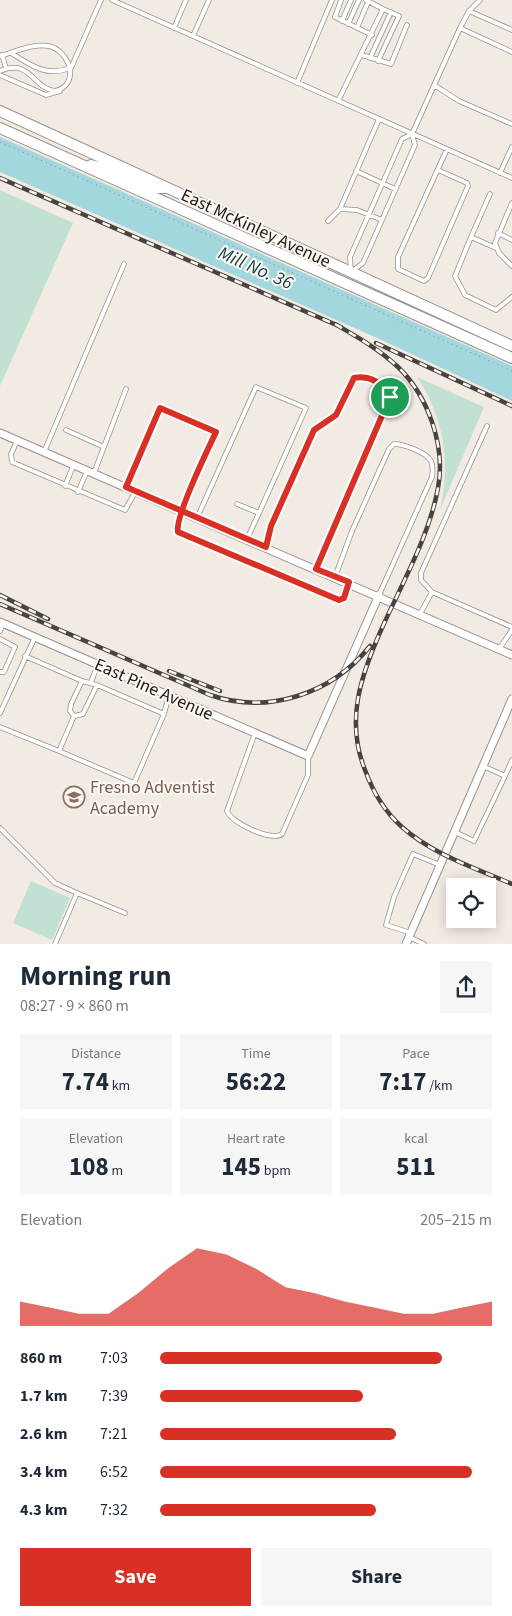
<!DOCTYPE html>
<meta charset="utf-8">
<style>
:root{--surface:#fff;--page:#f6f6f7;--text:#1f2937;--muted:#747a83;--accent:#d93025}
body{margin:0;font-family:"Source Sans 3",sans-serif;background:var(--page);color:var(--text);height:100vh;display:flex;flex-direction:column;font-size:19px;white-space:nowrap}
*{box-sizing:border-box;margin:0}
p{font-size:16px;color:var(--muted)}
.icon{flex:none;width:28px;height:28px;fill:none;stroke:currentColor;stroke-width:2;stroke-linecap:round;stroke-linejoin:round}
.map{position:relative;height:944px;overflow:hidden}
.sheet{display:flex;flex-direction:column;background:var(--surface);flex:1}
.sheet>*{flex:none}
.fabs{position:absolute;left:446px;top:878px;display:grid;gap:10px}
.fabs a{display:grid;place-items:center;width:50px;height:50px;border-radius:0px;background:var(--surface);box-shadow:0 2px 12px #0003;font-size:25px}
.pin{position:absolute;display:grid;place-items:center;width:42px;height:42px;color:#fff;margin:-21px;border:2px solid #fff;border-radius:50%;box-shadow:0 1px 5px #0007}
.round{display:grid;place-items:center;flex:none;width:52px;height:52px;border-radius:0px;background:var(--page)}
.summary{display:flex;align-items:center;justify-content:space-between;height:85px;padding:0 20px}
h1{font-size:28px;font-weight:700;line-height:38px}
.stats{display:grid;grid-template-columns:repeat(3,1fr);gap:8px;height:85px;padding:5px 20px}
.stats div{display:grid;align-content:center;border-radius:0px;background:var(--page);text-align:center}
.stats b{font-size:25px;font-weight:700}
.stats small{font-size:14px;font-weight:400}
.stats p{font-size:14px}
.chart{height:140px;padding:10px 20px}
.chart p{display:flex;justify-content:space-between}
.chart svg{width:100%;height:90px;margin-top:5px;fill:var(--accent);opacity:.7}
.button{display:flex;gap:10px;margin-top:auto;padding:10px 20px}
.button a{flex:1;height:58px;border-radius:0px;background:var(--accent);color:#fff;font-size:20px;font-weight:700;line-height:58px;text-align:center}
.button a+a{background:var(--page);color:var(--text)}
ul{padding:0 20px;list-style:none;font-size:16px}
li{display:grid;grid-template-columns:80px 60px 1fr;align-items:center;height:38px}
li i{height:12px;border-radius:6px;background:var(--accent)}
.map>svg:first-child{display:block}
.green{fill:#c3e1d2}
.water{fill:#a1d7dd}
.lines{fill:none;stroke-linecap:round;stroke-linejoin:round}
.lane-casing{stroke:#97918b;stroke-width:5.5}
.street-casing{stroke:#97918b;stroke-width:9}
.secondary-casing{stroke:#97918b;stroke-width:12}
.path{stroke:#88847f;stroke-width:1;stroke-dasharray:1 4;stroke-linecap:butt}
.lane{stroke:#fff;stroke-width:4}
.street{stroke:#fff;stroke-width:7}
.secondary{stroke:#fff;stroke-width:10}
.rail-casing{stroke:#464340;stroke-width:4.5}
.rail{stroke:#fff8f2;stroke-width:2.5;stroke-dasharray:8;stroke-linecap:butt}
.route-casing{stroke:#fff;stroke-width:10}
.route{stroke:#d93025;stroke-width:6}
.labels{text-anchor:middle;stroke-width:4;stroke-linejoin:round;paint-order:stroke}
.street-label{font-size:18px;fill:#1d1b19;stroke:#fff8f2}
.education-label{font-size:18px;fill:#785e54;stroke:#fff8f2;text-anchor:start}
.water-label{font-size:19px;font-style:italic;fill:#0d3f45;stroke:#fff8f2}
</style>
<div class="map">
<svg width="512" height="944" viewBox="0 0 512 944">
<rect width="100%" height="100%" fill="#f2ebe4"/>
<path class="green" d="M0 190 73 223 0 386Z
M417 377 484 407 440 510C451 461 444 419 417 377Z
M31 881 70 898 52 940 13 923Z"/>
<path class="water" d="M0 137 512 366V401L375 337 0 172Z"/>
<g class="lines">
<g class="lane-casing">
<path id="lane" d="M112 0 512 178
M341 0 335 17 372 35
M469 11 512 30
M342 21 351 0
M348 24 359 0
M174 28 186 0
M357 28 368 2
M460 28 512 52
M193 36 209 0
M11 53C32 66 46 77 71 68L101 0
M2 55 6 68
M362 55 391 64 407 25
M0 56C15 52 33 43 49 46 70 51 81 85 55 91 32 88 31 58 0 71
M370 58 391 12
M378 61 399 16 383 9
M0 75 46 95 60 91
M297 83 332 0
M434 85 459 101 512 124
M338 101 383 9 366 0
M412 134 415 145 363 263 351 272 350 257 402 139Z
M412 134 460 28 469 11 480 0
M438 170 467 183 468 186 428 278 424 281 398 269V257L447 149
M356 171 395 189
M500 173 512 147
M490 194 471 237 496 248
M512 203 495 243 499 253 512 266
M340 209 357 210 382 220
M328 221 340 209 379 119
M498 233 512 240
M471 237 455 276 465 295 496 310 512 297
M66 430 104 447
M17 441 11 454 12 462 125 510 136 491
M44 452 124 264
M94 473 126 389
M65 486 74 464
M126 487 160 408 216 432C208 450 174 518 178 533L335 599 339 600 344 598 349 584
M78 492 87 471
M237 504 259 513 247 539
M197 518 256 387 306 408 259 513
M266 547 271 527 314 430 335 415 354 378C368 375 385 383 390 397L317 569
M335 577 352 531 389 449 394 444C403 444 426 452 431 461 433 466 433 471 432 477L379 595
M432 592 421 580V573L487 426
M420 614 432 592 512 627
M0 631 3 623
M0 639 15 647 4 672H0
M499 649 512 630
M25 656 82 681 97 685 83 714 74 716 70 711 71 704 82 681
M91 682 98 664
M97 685 164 714
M0 713 35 637
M0 727 59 751 74 716
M255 733 227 811C231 823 272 842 282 834L308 775V756
M59 751 134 783 164 714 169 695
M483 766 505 776 512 760
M0 828 55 883 77 893 55 944
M455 832 474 841 505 776
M77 893 125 913
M411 933 386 925 394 897 413 854 440 865
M409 937 424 944"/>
</g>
<g class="street-casing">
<path id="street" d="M0 433 512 655
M0 622 308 756 379 595
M406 944 512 699"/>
</g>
<g class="secondary-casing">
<path id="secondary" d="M0 111 512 346
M0 128 512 358
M91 165 110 170 154 188H164"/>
</g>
<path class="path" d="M0 142 512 371"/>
<use href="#lane" class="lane"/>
<use href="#street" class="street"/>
<use href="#secondary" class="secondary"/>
<g class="rail-casing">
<path id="rail" d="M0 178 341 327
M335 324C357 337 379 349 398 367 428 396 446 446 438 488 429 537 402 583 382 628 361 675 345 720 365 770 373 792 384 811 402 827 432 854 475 868 512 884
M376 343 512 406
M0 595 48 619
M0 604 210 695C268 715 332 694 370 646
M169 671 220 691"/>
</g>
<use href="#rail" class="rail"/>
</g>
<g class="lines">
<g class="route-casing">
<path id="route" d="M390 397C385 383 368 375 354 378L336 415 314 430 271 526 266 547C219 527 172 507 126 487L160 408 216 432C208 449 174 518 178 532L339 600 344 598 349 582 316 569 390 397"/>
</g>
<use href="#route" class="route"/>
</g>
<defs>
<g id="school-ring" transform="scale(1.125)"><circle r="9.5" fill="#fff8f2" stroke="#8d6e63" stroke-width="1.5"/><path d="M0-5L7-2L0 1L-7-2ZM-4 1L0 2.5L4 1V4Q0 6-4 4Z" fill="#8d6e63"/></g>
</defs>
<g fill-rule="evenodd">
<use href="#school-ring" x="74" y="797"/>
</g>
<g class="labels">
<g class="street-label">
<text transform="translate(256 228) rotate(25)" y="6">East McKinley Avenue</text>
<text transform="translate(154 689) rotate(24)" y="6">East Pine Avenue</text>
</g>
<g class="education-label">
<text x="90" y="793">Fresno Adventist<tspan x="90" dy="21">Academy</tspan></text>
</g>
<g class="water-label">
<text transform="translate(256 267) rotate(24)" y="7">Mill No. 36</text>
</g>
</g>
</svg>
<div class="fabs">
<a><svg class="icon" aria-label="locate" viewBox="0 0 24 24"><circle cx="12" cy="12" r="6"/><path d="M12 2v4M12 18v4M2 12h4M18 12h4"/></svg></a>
</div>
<div class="pin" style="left:390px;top:397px;background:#1e9e55"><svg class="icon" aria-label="arrive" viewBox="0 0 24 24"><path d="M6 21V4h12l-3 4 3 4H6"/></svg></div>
</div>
<section class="sheet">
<div class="summary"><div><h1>Morning run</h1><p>08:27 · 9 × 860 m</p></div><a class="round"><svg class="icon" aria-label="share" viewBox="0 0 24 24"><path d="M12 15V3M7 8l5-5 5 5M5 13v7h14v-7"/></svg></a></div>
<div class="stats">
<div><p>Distance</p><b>7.74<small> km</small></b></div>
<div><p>Time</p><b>56:22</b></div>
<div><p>Pace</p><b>7:17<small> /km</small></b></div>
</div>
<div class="stats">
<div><p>Elevation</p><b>108<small> m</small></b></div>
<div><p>Heart rate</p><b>145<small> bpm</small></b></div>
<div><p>kcal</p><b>511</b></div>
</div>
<div class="chart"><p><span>Elevation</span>205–215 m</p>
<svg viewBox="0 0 160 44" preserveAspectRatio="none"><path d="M0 44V32L10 35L20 38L30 38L40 28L50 16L60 6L70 9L80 16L90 25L100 28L110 32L120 35L130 38L140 38L150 35L160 32V44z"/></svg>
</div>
<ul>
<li><b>860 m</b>7:03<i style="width:85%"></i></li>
<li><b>1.7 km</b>7:39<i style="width:61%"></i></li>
<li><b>2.6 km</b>7:21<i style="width:71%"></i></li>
<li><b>3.4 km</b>6:52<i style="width:94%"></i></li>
<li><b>4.3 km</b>7:32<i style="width:65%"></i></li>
</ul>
<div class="button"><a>Save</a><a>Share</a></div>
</section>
